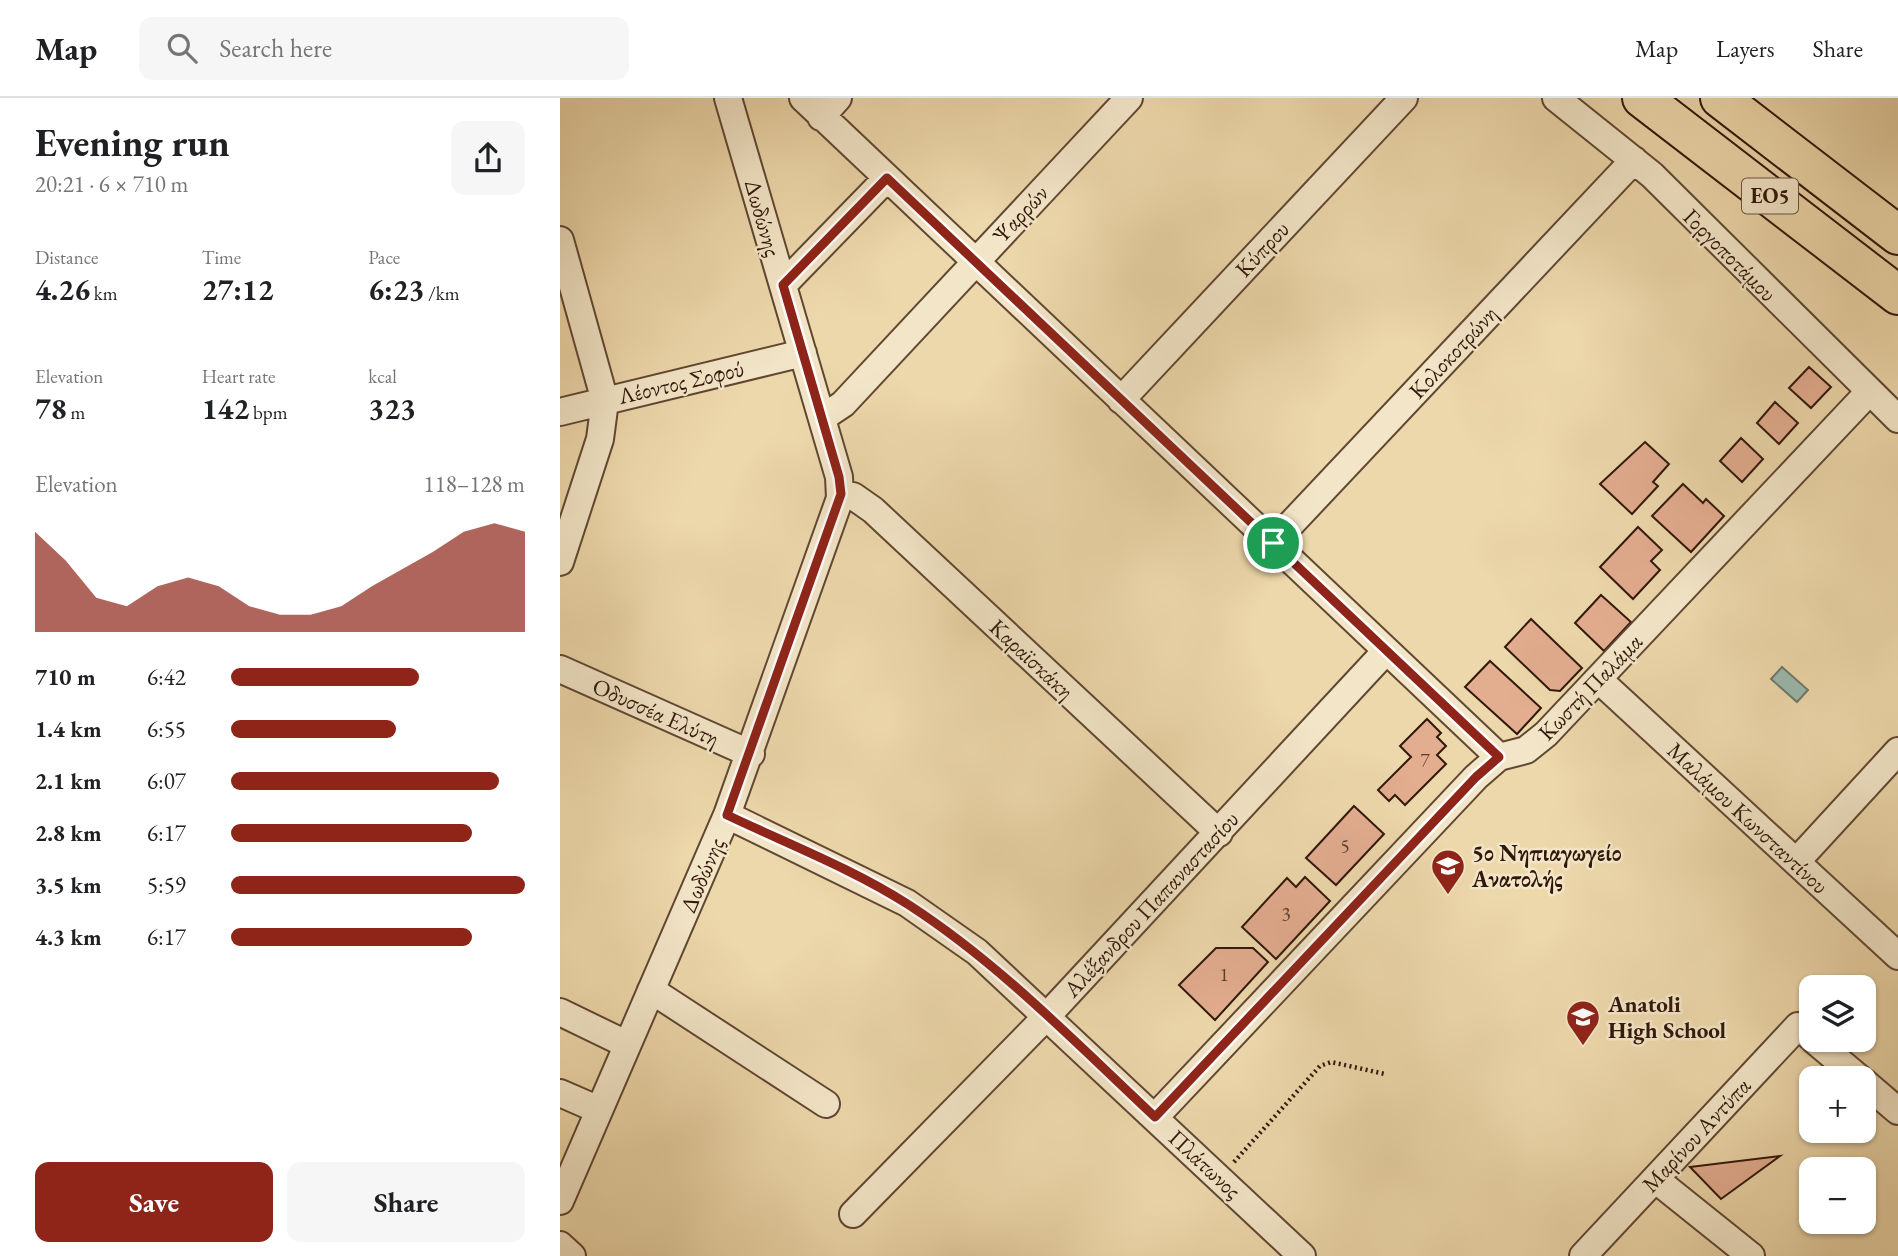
<!DOCTYPE html>
<meta charset="utf-8">
<style>
:root{--surface:#fff;--page:#f6f6f6;--text:#202124;--muted:#757577;--line:#e0e0e0;--accent:#8f2418}
body{margin:0;font-family:"EB Garamond",serif;background:var(--page);color:var(--text);height:100vh;display:flex;flex-direction:column;font-size:26px;white-space:nowrap}
*{box-sizing:border-box;margin:0}
p{font-size:23px;color:var(--muted)}
.icon{flex:none;width:38px;height:38px;fill:none;stroke:currentColor;stroke-width:2;stroke-linecap:round;stroke-linejoin:round}
.map{position:relative;flex:1;overflow:hidden}
.panel{display:flex;flex-direction:column;background:var(--surface);width:560px}
.panel>*{flex:none}
.buttons{position:absolute;left:1239px;top:877px;display:grid;gap:14px}
.buttons a{display:grid;place-items:center;width:77px;height:77px;border-radius:14px;background:var(--surface);box-shadow:0 2px 5px #0004;font-size:35px}
.pin{position:absolute;display:grid;place-items:center;width:60px;height:60px;color:#fff;margin:-30px;border:4px solid #fff;border-radius:50%;box-shadow:0 2px 7px #0007}
.round{display:grid;place-items:center;flex:none;width:74px;height:74px;border-radius:14px;background:var(--page)}
.head{display:flex;align-items:center;justify-content:space-between;height:119px;padding:0 35px}
h1{font-size:38px;font-weight:700;line-height:52px}
.figures{display:grid;grid-template-columns:repeat(3,1fr);gap:10px;height:119px;padding:7px 35px}
.figures div{display:grid;align-content:center}
.figures b{font-size:30px;font-weight:700}
.figures small{font-size:19px;font-weight:400}
.figures p{font-size:19px}
.chart{height:196px;padding:14px 35px}
.chart p{display:flex;justify-content:space-between}
.chart svg{width:100%;height:126px;margin-top:7px;fill:var(--accent);opacity:.7}
.cta{display:flex;gap:14px;margin-top:auto;padding:14px 35px}
.cta a{flex:1;height:80px;border-radius:14px;background:var(--accent);color:#fff;font-size:28px;font-weight:700;line-height:80px;text-align:center}
.cta a+a{background:var(--page);color:var(--text)}
ul{padding:0 35px;list-style:none;font-size:23px}
li{display:grid;grid-template-columns:112px 84px 1fr;align-items:center;height:52px}
li i{height:18px;border-radius:9px;background:var(--accent)}
header{display:flex;align-items:center;gap:42px;box-sizing:border-box;height:98px;padding:0 35px;background:var(--surface);border-bottom:2px solid var(--line)}
header strong{font-size:33px}
nav{display:flex;gap:38px;margin-inline-start:auto;font-size:24px}
.search{width:490px;height:63px;background:var(--page);display:flex;align-items:center;gap:18px;box-sizing:border-box;padding:0 24px;border-radius:14px;color:var(--muted);font-size:26px}
main{display:flex;flex:1;min-height:0}
.map>svg:first-child{display:block}
.water{fill:#9ab9ae;stroke:#70786d;stroke-width:2}
.building{fill:#e3ad90;stroke:#31170b;stroke-width:2}
.lines{fill:none;stroke-linecap:round;stroke-linejoin:round}
.minor-casing{stroke:#604733;stroke-width:30}
.primary-casing{stroke:#31170b;stroke-width:42}
.path{stroke:#31170b;stroke-width:4.5;stroke-dasharray:2 3.5;stroke-linecap:butt}
.minor{stroke:#f3e6c8;stroke-width:26}
.primary{stroke:#edd8ab;stroke-width:38}
.route-casing{stroke:#fff;stroke-width:14}
.route{stroke:#8f2418;stroke-width:9}
.labels{text-anchor:middle;stroke-width:5;stroke-linejoin:round;paint-order:stroke}
.number-label{font-size:19px;fill:#5e3c2c}
.shield{fill:#f3e6c8;stroke:#6b5544;stroke-width:2}
.shield-label{font-size:21px;font-weight:bold;fill:#31170b}
.street-label{font-size:23px;fill:#31170b;stroke:#f3e6c8}
.poi-label{font-size:23px;font-weight:bold;fill:#31170b;stroke:#f3e6c8;text-anchor:start}
</style>
<header>
<strong>Map</strong>
<div class="search"><svg class="icon" aria-label="search" viewBox="0 0 24 24"><circle cx="10" cy="10" r="6"/><path d="M15 15l6 6"/></svg>Search here</div>
<nav><a>Map</a><a>Layers</a><a>Share</a></nav>
</header>
<main>
<section class="panel">
<div class="head"><div><h1>Evening run</h1><p>20:21 · 6 × 710 m</p></div><a class="round"><svg class="icon" aria-label="share" viewBox="0 0 24 24"><path d="M12 15V3M7 8l5-5 5 5M5 13v7h14v-7"/></svg></a></div>
<div class="figures">
<div><p>Distance</p><b>4.26<small> km</small></b></div>
<div><p>Time</p><b>27:12</b></div>
<div><p>Pace</p><b>6:23<small> /km</small></b></div>
</div>
<div class="figures">
<div><p>Elevation</p><b>78<small> m</small></b></div>
<div><p>Heart rate</p><b>142<small> bpm</small></b></div>
<div><p>kcal</p><b>323</b></div>
</div>
<div class="chart"><p><span>Elevation</span>118–128 m</p>
<svg viewBox="0 0 160 44" preserveAspectRatio="none"><path d="M0 44V9L10 19L20 32L30 35L40 28L50 25L60 28L70 35L80 38L90 38L100 35L110 28L120 22L130 16L140 9L150 6L160 9V44z"/></svg>
</div>
<ul>
<li><b>710 m</b>6:42<i style="width:64%"></i></li>
<li><b>1.4 km</b>6:55<i style="width:56%"></i></li>
<li><b>2.1 km</b>6:07<i style="width:91%"></i></li>
<li><b>2.8 km</b>6:17<i style="width:82%"></i></li>
<li><b>3.5 km</b>5:59<i style="width:100%"></i></li>
<li><b>4.3 km</b>6:17<i style="width:82%"></i></li>
</ul>
<div class="cta"><a>Save</a><a>Share</a></div>
</section>
<div class="map">
<svg width="1338" height="1158" viewBox="0 0 1338 1158">
<rect width="100%" height="100%" fill="#edd8ab"/>
<filter id="stains"><feTurbulence type="fractalNoise" baseFrequency=".00286" numOctaves="4"/><feColorMatrix values="0 0 0 0 .2 0 0 0 0 .09 0 0 0 0 .02 0 0 0 .5 -.17"/></filter>
<radialGradient id="worn" r=".72"><stop offset=".6" stop-color="#630" stop-opacity="0"/><stop offset="1" stop-color="#630" stop-opacity=".3"/></radialGradient>
<path class="water" d="M1222 569 1248 592 1237 604 1211 581Z"/>
<path class="building" d="M1249 269 1271 289 1251 310 1229 290Z
M1215 304 1238 325 1219 346 1197 325Z
M1181 340 1203 361 1182 384 1160 363Z
M1085 344 1109 366 1093 384 1098 388 1072 416 1040 386Z
M1123 386 1143 405 1146 401 1164 418 1131 454 1092 418Z
M1078 429 1102 452 1091 463 1100 472 1073 501 1040 469Z
M1041 497 1071 524 1044 553 1015 525Z
M971 521 1022 570 1000 593 990 592 945 549Z
M930 563 981 610 957 636 905 589Z
M867 621 881 635 877 639 886 648 877 657 886 666 845 707 835 697 829 703 818 692 851 659 840 648Z
M794 708 824 736 776 787 746 760Z
M745 779 770 803 716 861 682 829 727 780 736 789Z
M656 850H693L708 864 655 922 619 887Z
M1220 1058 1161 1101 1130 1069Z"/>
<g class="lines">
<g class="minor-casing">
<path id="minor" d="M243 0 939 659
M996 0 1092 77 1338 321
M261 19 278 0
M0 142 45 303 40 341 0 464
M223 187 327 80
M561 302 844 0
M0 314 243 255
M262 320 283 306 569 0
M281 396 293 398 313 412 659 735
M713 445 1074 62
M0 571 191 656
M1039 582 1338 858
M167 717 347 805 417 854 742 1158
M1236 764 1338 653
M91 892 266 1006
M0 914 66 946
M1254 942 1299 980
M1304 984 1338 1013
M0 995 39 1012
M595 1019 916 679 939 659 966 652 986 636 1309 294
M1095 1081 1191 1158
M0 1103 167 717 280 400 279 379 168 0
M293 1116 487 918 826 553
M0 1147 12 1158
M1023 1158 1238 928 1251 939"/>
</g>
<g class="primary-casing">
<path id="primary" d="M1082 0 1338 197
M1160 0 1338 137"/>
</g>
<path class="path" d="M674 1064 760 968 771 964 825 976"/>
<use href="#minor" class="minor"/>
<use href="#primary" class="primary"/>
</g>
<g class="lines">
<g class="route-casing">
<path id="route" d="M327 80 939 659 916 679 595 1019C516 945 440 866 349 807 293 771 228 746 167 717L281 396 279 379 223 187Z"/>
</g>
<use href="#route" class="route"/>
</g>
<defs>
<g id="school-pin" transform="scale(1.75)"><path d="M0 17L-7.5 6A9.5 9.5 0 1 1 7.5 6Z" fill="#8f2418" stroke="#f3e6c8"/><path d="M0-5L7-2L0 1L-7-2ZM-4 1L0 2.5L4 1V4Q0 6-4 4Z" fill="#fff"/></g>
</defs>
<g fill-rule="evenodd">
<use href="#school-pin" x="888" y="768"/>
<use href="#school-pin" x="1023" y="919"/>
</g>
<g class="labels">
<g class="number-label">
<text x="865" y="669">7</text>
<text x="785" y="755">5</text>
<text x="726" y="823">3</text>
<text x="664" y="883">1</text>
</g>
<rect class="shield" x="1182" y="80.5" width="56" height="35" rx="5"/>
<g class="shield-label">
<text x="1210" y="105">ΕΟ5</text>
</g>
<g class="street-label">
<text transform="translate(460 116) rotate(-47)" y="8">Ψαρρών</text>
<text transform="translate(203 120) rotate(74)" y="8">Δωδώνης</text>
<text transform="translate(702 151) rotate(-47)" y="8">Κύπρου</text>
<text transform="translate(1170 157) rotate(45)" y="8">Γοργοποτάμου</text>
<text transform="translate(893 254) rotate(-47)" y="8">Κολοκοτρώνη</text>
<text transform="translate(121 284) rotate(-13)" y="8">Λέοντος Σοφού</text>
<text transform="translate(472 561) rotate(43)" y="8">Καραϊσκάκη</text>
<text transform="translate(1030 589) rotate(-46)" y="8">Κωστή Παλάμα</text>
<text transform="translate(96 614) rotate(24)" y="8">Οδυσσέα Ελύτη</text>
<text transform="translate(1188 720) rotate(43)" y="8">Μαλάμου Κωνσταντίνου</text>
<text transform="translate(142 777) rotate(-67)" y="8">Δωδώνης</text>
<text transform="translate(591 806) rotate(-47)" y="8">Αλέξανδρου Παπαναστασίου</text>
<text transform="translate(1136 1037) rotate(-47)" y="8">Μαρίνου Αντύπα</text>
<text transform="translate(645 1066) rotate(43)" y="8">Πλάτωνος</text>
</g>
<g class="poi-label">
<text x="912" y="763">5ο Νηπιαγωγείο<tspan x="912" dy="26">Ανατολής</tspan></text>
<text x="1048" y="914">Anatoli<tspan x="1048" dy="26">High School</tspan></text>
</g>
</g>
<rect width="100%" height="100%" filter="url(#stains)"/>
<rect width="100%" height="100%" fill="url(#worn)"/>
</svg>
<div class="buttons">
<a><svg class="icon" aria-label="layers" viewBox="0 0 24 24"><path d="M12 4l9 5-9 5-9-5zM3 14l9 5 9-5"/></svg></a>
<a>+</a>
<a>−</a>
</div>
<div class="pin" style="left:713px;top:445px;background:#1e9e55"><svg class="icon" aria-label="arrive" viewBox="0 0 24 24"><path d="M6 21V4h12l-3 4 3 4H6"/></svg></div>
</div>
</main>
